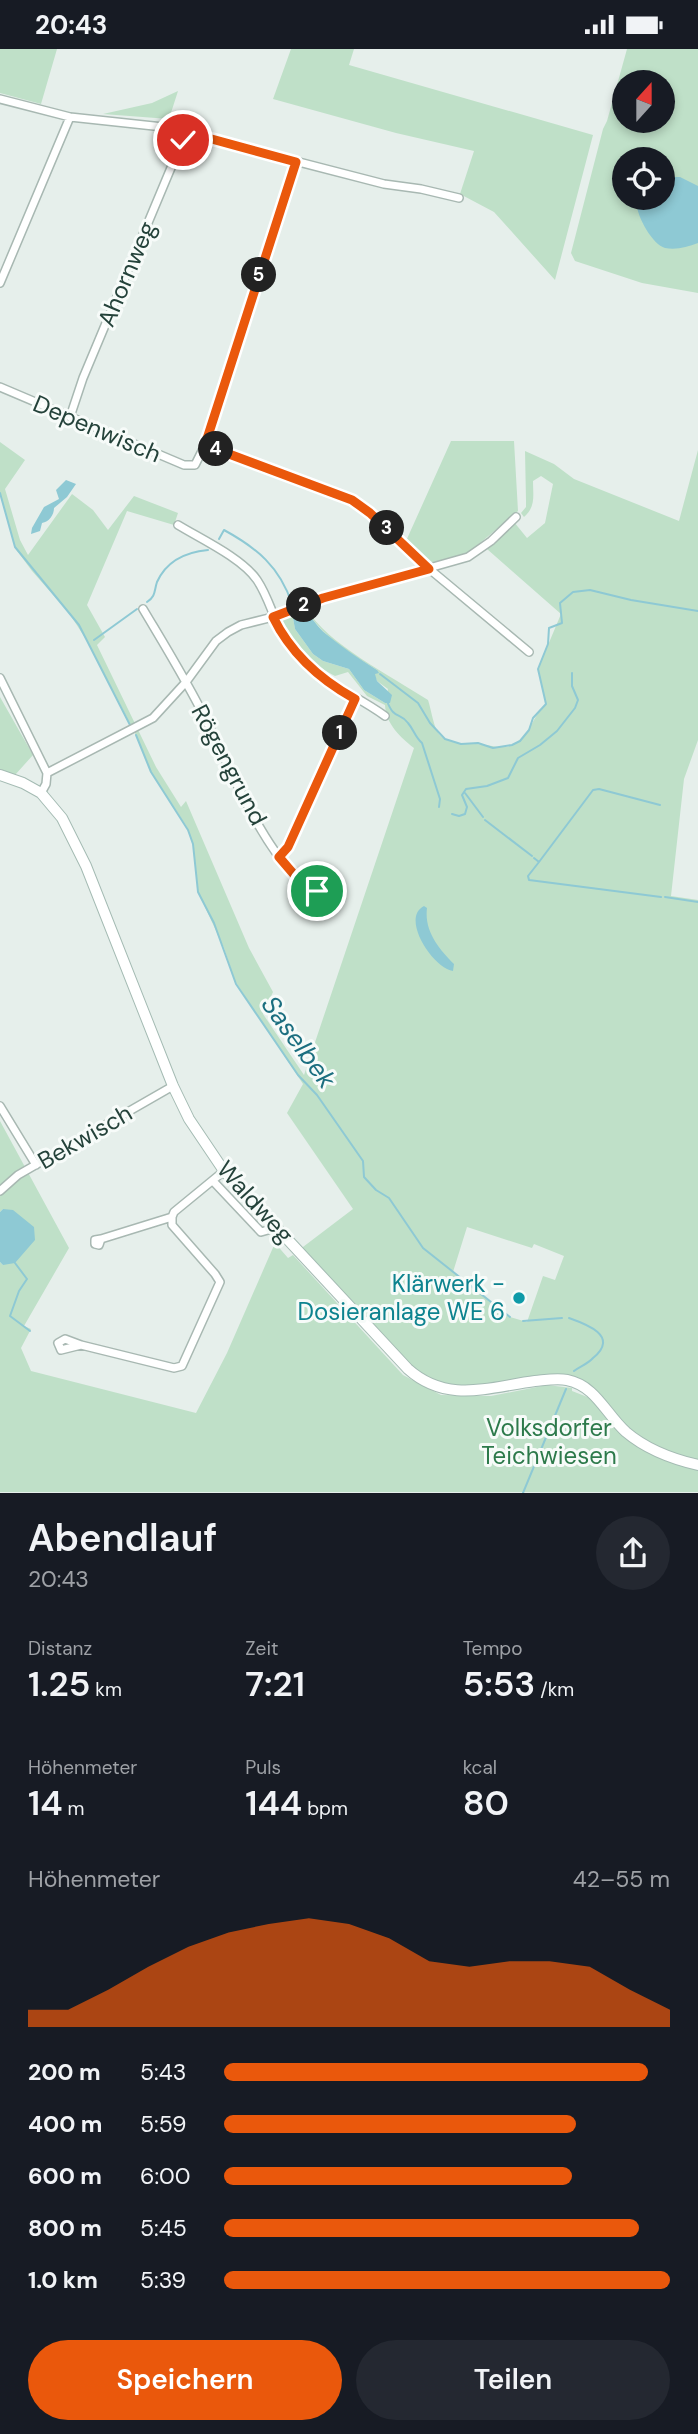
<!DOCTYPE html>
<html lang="de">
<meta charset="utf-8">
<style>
:root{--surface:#171b24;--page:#242831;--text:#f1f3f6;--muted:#9ea1a6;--accent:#ea580c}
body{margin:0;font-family:"DM Sans",sans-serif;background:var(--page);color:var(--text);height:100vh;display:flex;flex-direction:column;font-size:26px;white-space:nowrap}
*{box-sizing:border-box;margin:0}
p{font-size:23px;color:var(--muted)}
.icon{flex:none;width:38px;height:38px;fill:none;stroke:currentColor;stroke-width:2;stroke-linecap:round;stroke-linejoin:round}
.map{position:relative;height:1444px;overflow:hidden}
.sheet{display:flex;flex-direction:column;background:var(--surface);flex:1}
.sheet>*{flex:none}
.needle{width:46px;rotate:21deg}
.fabs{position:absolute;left:612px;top:21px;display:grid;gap:14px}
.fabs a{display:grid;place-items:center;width:63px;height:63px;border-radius:50%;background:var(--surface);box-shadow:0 4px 10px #0003;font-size:35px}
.pin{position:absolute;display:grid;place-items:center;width:60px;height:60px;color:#fff;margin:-30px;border:4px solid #fff;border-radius:50%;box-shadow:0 2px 7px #0007}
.km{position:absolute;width:35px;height:35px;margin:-18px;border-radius:50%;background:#222;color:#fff;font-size:19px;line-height:35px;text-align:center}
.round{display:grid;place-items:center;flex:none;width:74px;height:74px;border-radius:37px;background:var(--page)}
.headline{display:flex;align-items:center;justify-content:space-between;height:119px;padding:0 28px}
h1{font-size:38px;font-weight:600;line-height:52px}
.metrics{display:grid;grid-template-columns:repeat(3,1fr);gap:10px;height:119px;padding:7px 28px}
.metrics div{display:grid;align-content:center}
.metrics b{font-size:35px;font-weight:600}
.metrics small{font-size:19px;font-weight:400}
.metrics p{font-size:19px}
.chart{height:196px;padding:14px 28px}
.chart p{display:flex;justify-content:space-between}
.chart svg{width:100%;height:126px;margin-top:7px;fill:var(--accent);opacity:.7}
.button{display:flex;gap:14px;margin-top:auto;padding:14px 28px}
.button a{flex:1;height:80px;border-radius:42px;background:var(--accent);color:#fff;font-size:28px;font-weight:600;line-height:80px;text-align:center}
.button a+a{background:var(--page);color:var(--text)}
ul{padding:0 28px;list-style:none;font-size:23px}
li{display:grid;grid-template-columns:112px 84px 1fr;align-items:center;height:52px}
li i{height:18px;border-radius:9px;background:var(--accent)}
.status{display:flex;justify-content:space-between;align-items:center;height:49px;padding:0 35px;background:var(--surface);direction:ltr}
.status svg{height:19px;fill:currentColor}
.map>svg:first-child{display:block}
.green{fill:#bfe0c8;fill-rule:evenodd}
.water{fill:#8ec9d4}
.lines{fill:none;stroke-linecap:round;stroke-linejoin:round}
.stream{stroke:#8ec9d4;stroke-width:2}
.street-casing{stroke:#a8b8b2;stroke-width:10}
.secondary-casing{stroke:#a4bbb3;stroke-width:12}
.street{stroke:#fff;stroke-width:7}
.secondary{stroke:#fff;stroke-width:10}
.route-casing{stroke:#fff;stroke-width:14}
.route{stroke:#ea580c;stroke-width:9}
.culture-dot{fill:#0f9aa8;stroke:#f7fbf9;stroke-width:2.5}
.labels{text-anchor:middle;stroke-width:6;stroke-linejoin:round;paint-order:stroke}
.street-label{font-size:24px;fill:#24423a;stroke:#f7fbf9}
.culture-label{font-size:24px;fill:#0d838f;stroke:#f7fbf9;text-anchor:end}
.park-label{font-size:24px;fill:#2d7a4b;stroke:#f7fbf9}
.water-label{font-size:26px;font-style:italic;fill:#1c6f80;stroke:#f7fbf9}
</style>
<div class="status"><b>20:43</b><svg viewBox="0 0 49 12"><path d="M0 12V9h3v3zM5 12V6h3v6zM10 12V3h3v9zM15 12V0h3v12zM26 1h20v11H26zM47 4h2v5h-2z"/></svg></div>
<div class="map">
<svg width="698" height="1444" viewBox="0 0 698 1444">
<rect width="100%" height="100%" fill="#e6efeb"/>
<path class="green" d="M0 0H57L41 55 0 44Z
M291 0H354L349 16 593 86 555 231 494 163 460 145 474 102 396 84 273 50Z
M627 0H698V244L642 234 575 212 571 204 603 80 607 72ZM625 33H663V72H625ZM625 110H663V149H625Z
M178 42 169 70 103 65 152 54Z
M451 392H514L518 462 467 505 429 514 406 492Z
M0 393 25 411 5 440 20 491 28 506 72 445 93 461 108 481 134 447 178 464 174 476 127 462 87 556 105 588 97 596 156 718 181 758 186 752 249 899 273 943 263 965 304 1026 414 699C400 688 386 675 385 656L367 647 348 623 335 627C316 618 282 592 281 570L306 559C327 595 391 627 428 651 431 660 433 674 437 682 443 695 463 694 475 695 491 695 503 703 517 693 531 684 532 668 546 655L538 620 561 565 487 500 514 473 527 489 545 474 553 435 541 427 533 432C533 446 536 458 524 468L521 464 526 458V452L525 402 554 415 574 430 679 472 698 401V691L684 730 671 847 698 851V1416L651 1400 605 1359 569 1331 473 1342 430 1337 299 1201 353 1160 287 1064 303 1035 235 932 224 899 198 843 193 795 187 778 151 723 136 686 89 595 69 564 32 522 15 499 0 444ZM303 563C312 567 318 578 326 585 342 599 359 610 377 621L374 625 377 632 388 640 385 654 364 641 349 620 323 612 313 605 295 580 293 569ZM467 1178 532 1199 534 1195 564 1207 555 1231 543 1227 527 1273 510 1268 453 1223Z
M0 648 33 706 15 726 0 720Z
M0 1072 69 1199 24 1277 31 1280 21 1299 31 1322 196 1364 227 1304 275 1194 288 1209 293 1206 403 1326 441 1346 491 1347 547 1336 572 1339V1342L590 1349 639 1398 670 1413 698 1421V1443H0V1213L3 1216V1160L0 1163Z"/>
<path class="water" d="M666 128H680L698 137V194C687 198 677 201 665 199 652 196 633 162 637 149H663V129Z
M66 431 76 435 67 448 54 459C54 466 49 473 42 474L40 482 31 485 32 479 44 458 59 450 56 441Z
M303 562C311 566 318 579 326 585 342 598 359 610 377 621L379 624 375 625 377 632 392 646 390 654H385L364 641 349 620 323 612 313 605 295 580 293 569Z
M424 857 427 859C424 882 439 900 454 915L453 922C433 919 400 869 424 857Z
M3 1160 13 1161 34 1178 35 1191 15 1214 3 1216 0 1213V1163Z"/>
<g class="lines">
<path class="stream" d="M0 444 15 498 79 576 130 676
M219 490 224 481C257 499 280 518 292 555
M147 553C156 547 154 542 157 533 167 511 186 503 208 501
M94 591 137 560
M380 625 418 654 430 674 445 690 461 695 478 694 493 699 512 696 520 692 529 681 533 669 546 655 538 620 548 595 549 579 562 574 560 554 573 543 590 541 631 551 698 562
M387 652C394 671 400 663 408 674 414 681 415 688 422 694L440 750 439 758
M136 686 151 723 188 781 193 795 198 843 214 874 236 935 298 1026 317 1046 363 1112 364 1128 376 1141 389 1149 423 1199 510 1268
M465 744 483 768
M452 765 459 767 465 765 467 758 462 746 466 740 487 737 508 729 518 709 540 696 557 682 575 659 578 651 572 637V624
M485 771 532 807
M534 809 539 813 593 741 599 740 660 756
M539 813 528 827 529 831 661 848
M665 848 698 853
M15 1214 27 1230 19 1242 10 1267 30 1282
M569 1269C586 1275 620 1287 593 1309 588 1315 580 1317 574 1322
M523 1272 562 1269
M523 1444 566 1340"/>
<g class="street-casing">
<path id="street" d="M0 50 70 68 163 78 384 135 421 140 459 149
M0 234 70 68
M0 338 184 416H195L205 396 296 113
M70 368 83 329 186 83
M205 396 352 451 370 464 421 513 529 603
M178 476C201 490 242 509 257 531 272 553 275 581 294 602 323 636 352 643 385 667
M143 560C165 597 188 634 207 673 230 720 259 790 295 827 307 839 323 844 338 849
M0 629 47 724 46 735 41 744
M47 724 153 669 186 633 216 592 228 583 241 576 273 568 323 549 468 508 491 492 516 468
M279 808 288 798 355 650
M0 1057 36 1116
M213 1132 261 1183 268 1181 275 1176
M0 1142 18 1126 173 1037
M101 1190 172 1168 174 1163 224 1122
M101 1190 99 1196 95 1195V1191Z
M65 1290 81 1296 61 1301 58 1294Z
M81 1296 174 1319 182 1317 220 1233 215 1225 172 1176V1168"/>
</g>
<g class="secondary-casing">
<path id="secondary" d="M0 726 23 734 41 744 62 769 86 817 173 1037 189 1070 224 1122 408 1320C447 1355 489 1338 535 1332 546 1331 557 1329 567 1331 596 1337 605 1364 626 1383 646 1400 672 1410 698 1416"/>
</g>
<use href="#street" class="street"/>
<use href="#secondary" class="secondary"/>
</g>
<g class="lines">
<g class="route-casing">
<path id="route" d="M183 91 186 83 296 113 205 396 352 451 370 464 429 520 323 549 273 568C291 605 319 630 355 650L288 798 279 808 297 829 317 842"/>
</g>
<use href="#route" class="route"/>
</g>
<circle class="culture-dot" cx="519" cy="1249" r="7"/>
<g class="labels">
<g class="street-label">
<text transform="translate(127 225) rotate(-67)" y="8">Ahornweg</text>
<text transform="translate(97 380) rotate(23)" y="8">Depenwisch</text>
<text transform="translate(229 716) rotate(62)" y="8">Rögengrund</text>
<text transform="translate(85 1088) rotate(-30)" y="8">Bekwisch</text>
<text transform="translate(255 1153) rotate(48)" y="8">Waldweg</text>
</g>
<g class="culture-label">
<text x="505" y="1243">Klärwerk -<tspan x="505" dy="28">Dosieranlage WE 6</tspan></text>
</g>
<g class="park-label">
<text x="549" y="1387">Volksdorfer<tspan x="549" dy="28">Teichwiesen</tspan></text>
</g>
<g class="water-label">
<text transform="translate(299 993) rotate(54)" y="9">Saselbek</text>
</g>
</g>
</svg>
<div class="fabs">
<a><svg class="needle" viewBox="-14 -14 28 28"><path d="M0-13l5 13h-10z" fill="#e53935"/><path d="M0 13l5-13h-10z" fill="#9ea1a6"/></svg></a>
<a><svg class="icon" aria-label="locate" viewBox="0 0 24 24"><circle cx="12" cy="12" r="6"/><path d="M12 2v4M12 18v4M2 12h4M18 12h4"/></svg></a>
</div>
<div class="pin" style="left:317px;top:842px;background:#1e9e55"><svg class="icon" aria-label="arrive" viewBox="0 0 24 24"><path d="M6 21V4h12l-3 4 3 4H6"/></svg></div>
<div class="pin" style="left:183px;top:91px;background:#d93025"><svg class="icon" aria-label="check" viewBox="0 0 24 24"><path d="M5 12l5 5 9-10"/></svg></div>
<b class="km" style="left:340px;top:684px">1</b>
<b class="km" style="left:304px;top:556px">2</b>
<b class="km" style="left:387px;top:479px">3</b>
<b class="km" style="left:216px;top:400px">4</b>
<b class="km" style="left:259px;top:226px">5</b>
</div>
<section class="sheet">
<div class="headline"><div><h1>Abendlauf</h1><p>20:43</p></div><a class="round"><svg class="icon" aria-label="share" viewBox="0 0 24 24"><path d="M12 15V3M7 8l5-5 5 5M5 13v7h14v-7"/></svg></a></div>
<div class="metrics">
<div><p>Distanz</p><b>1.25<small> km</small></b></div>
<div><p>Zeit</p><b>7:21</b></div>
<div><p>Tempo</p><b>5:53<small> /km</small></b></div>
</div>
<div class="metrics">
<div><p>Höhenmeter</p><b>14<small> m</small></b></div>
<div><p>Puls</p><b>144<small> bpm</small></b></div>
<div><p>kcal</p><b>80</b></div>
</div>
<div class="chart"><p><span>Höhenmeter</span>42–55 m</p>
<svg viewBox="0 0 160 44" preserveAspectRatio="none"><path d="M0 44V38L10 38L20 31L30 23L40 16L50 11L60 8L70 6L80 8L90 13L100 21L110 23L120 21L130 21L140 23L150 31L160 38V44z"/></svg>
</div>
<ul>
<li><b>200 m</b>5:43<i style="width:95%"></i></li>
<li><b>400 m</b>5:59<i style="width:79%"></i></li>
<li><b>600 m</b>6:00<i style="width:78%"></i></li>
<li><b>800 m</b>5:45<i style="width:93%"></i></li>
<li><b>1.0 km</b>5:39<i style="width:100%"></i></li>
</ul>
<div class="button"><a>Speichern</a><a>Teilen</a></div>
</section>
